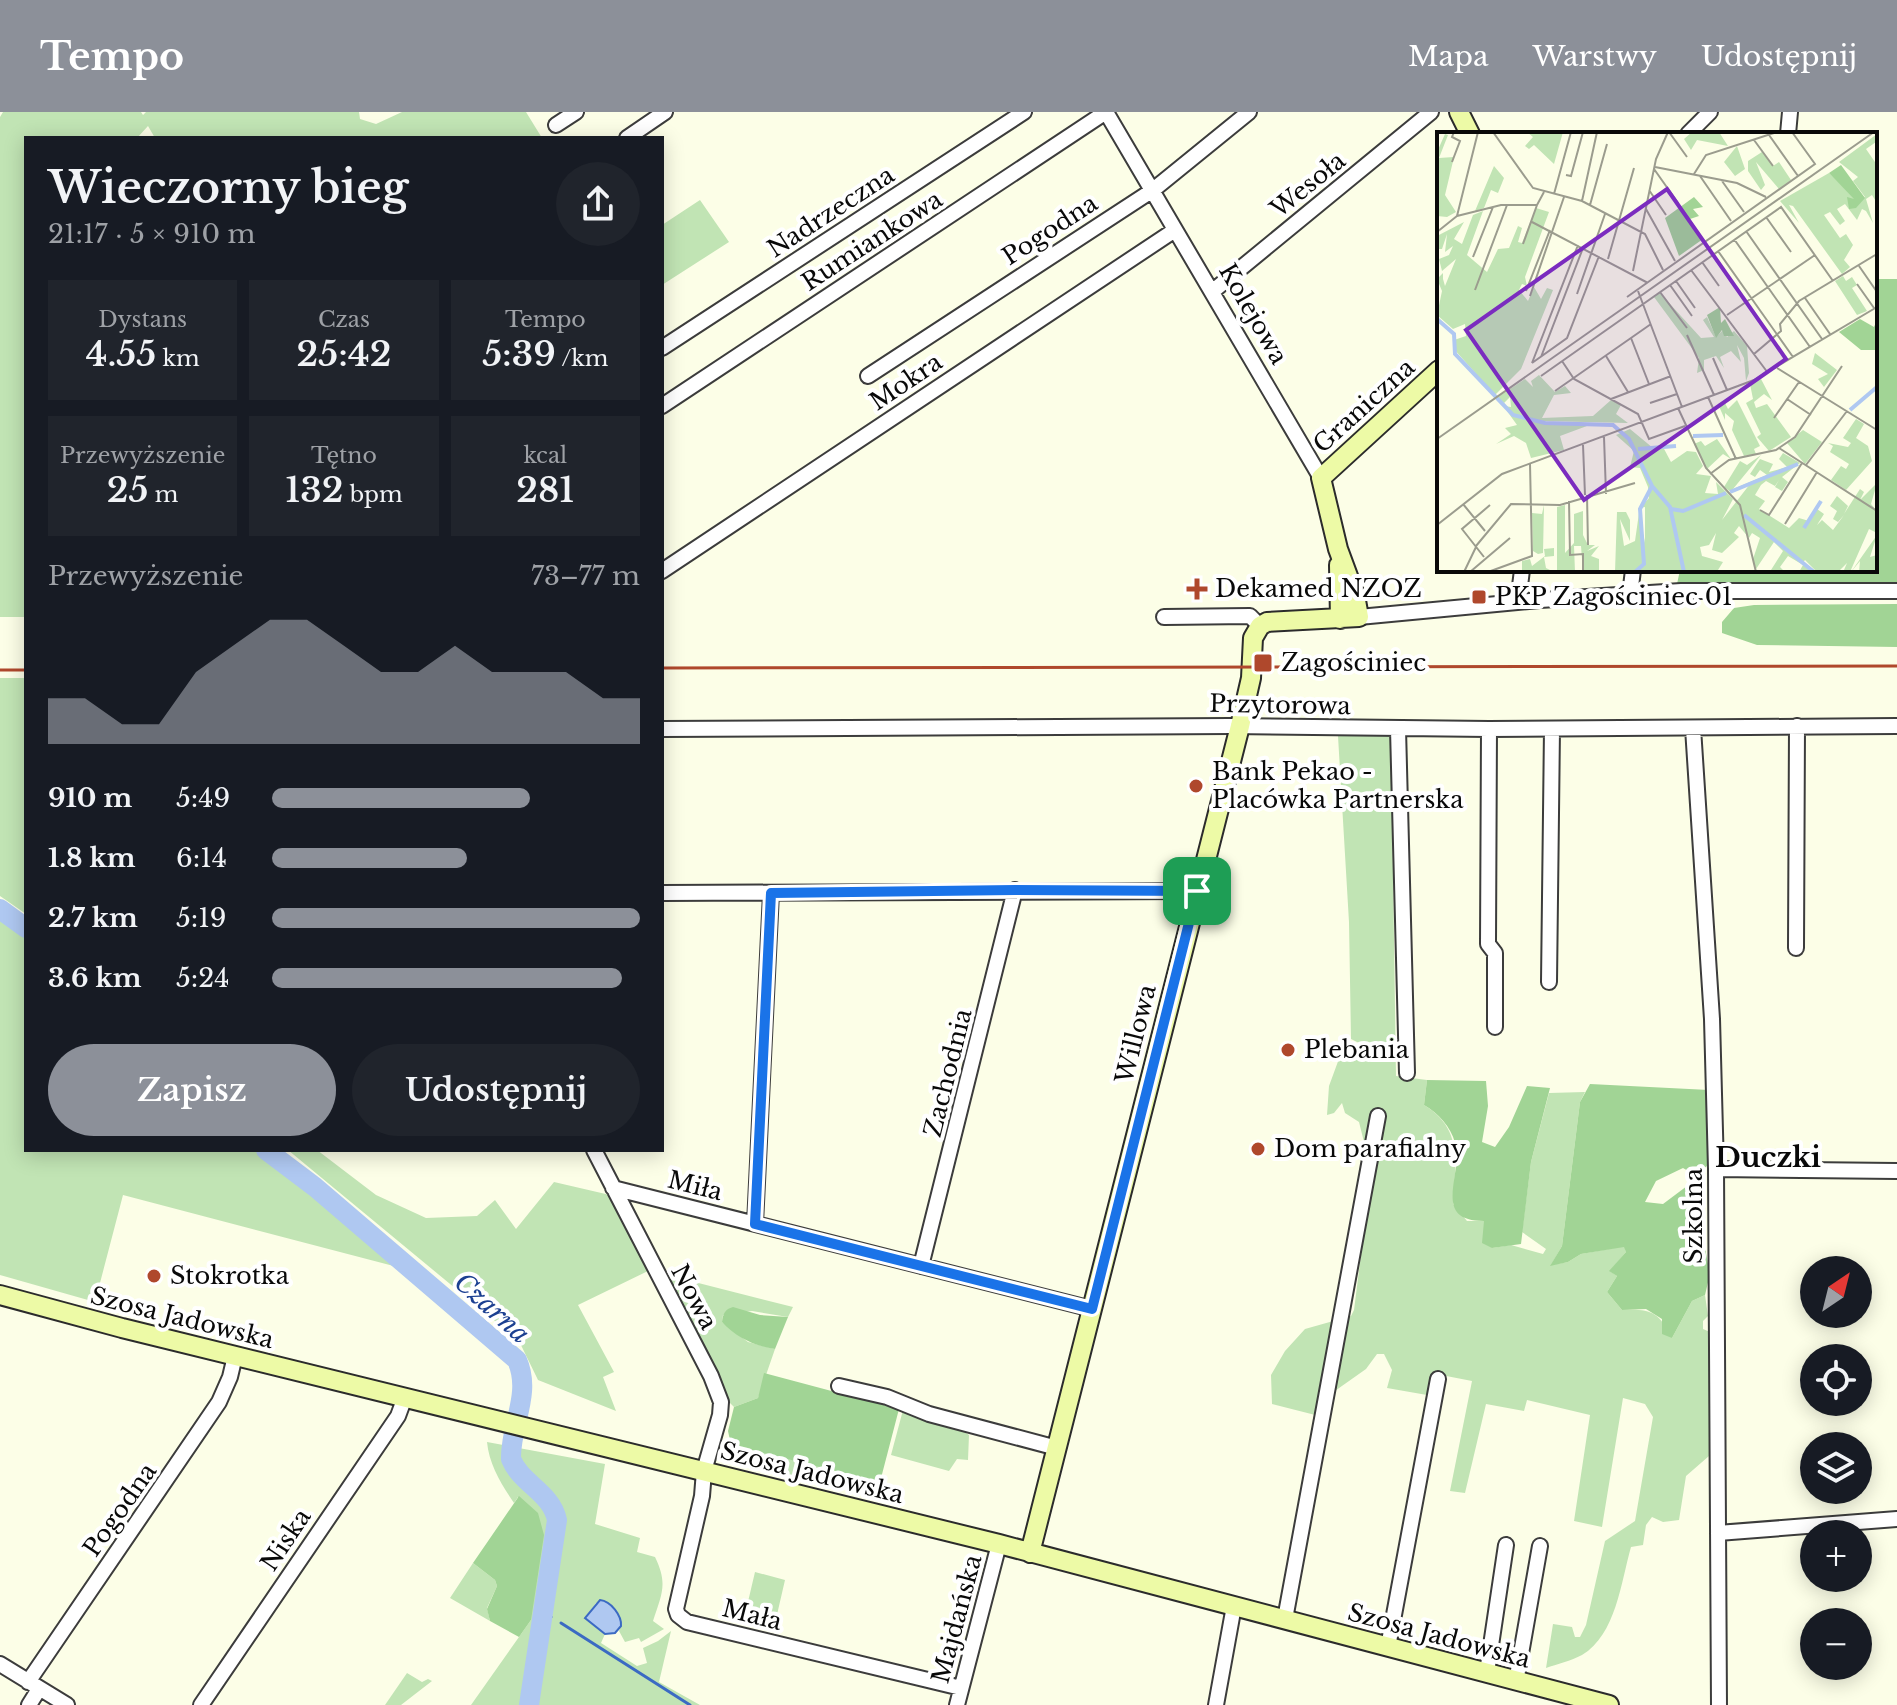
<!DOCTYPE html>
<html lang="pl">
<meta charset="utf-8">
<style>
:root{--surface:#171b24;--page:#20242c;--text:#f1f3f6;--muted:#9ea1a6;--accent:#8c9099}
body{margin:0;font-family:"Libre Baskerville",serif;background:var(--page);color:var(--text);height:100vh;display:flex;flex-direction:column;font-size:30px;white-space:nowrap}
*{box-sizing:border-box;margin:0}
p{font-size:26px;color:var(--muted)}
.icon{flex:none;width:44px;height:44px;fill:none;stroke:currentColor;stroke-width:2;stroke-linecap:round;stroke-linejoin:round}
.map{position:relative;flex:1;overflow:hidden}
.sheet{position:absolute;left:24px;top:24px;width:640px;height:1016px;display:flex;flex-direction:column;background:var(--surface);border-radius:0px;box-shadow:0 4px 20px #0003}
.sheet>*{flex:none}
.needle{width:52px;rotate:35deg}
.buttons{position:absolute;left:1800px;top:1144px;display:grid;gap:16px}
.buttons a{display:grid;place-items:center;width:72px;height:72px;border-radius:50%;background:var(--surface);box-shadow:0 4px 20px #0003;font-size:40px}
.pin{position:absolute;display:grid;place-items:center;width:68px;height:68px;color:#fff;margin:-34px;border-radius:16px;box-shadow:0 4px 12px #0006}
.round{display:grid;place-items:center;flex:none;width:84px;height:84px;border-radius:42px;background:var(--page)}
.summary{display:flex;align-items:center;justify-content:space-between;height:136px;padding:0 24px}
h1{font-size:44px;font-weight:600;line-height:60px}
.figures{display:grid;grid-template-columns:repeat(3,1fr);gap:12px;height:136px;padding:8px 24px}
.figures div{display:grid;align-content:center;border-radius:0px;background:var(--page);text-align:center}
.figures b{font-size:34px;font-weight:600}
.figures small{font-size:22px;font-weight:400}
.figures p{font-size:22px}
.chart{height:224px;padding:16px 24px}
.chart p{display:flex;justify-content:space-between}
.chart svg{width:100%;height:144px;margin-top:8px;fill:var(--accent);opacity:.7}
.cta{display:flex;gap:16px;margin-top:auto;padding:16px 24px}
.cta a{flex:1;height:92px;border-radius:48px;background:var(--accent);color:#fff;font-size:32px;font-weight:600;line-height:92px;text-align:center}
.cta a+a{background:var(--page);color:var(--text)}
ul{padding:0 24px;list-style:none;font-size:26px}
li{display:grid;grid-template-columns:128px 96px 1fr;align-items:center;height:60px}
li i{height:20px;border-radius:10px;background:var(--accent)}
header{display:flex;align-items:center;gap:48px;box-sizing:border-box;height:112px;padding:0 40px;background:var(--accent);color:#fff}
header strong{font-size:38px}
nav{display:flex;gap:44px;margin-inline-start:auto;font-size:28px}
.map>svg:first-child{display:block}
.green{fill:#c1e4b4}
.forest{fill:#a1d495}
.water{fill:#afc8f1;stroke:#3b6ac3;stroke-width:2}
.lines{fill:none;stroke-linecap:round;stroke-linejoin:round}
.stream{stroke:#3b6ac3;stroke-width:3}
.river{stroke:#afc8f1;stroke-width:20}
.street-casing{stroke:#3c3c3c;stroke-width:18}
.secondary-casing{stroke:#2b2b2b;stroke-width:22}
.street{stroke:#fff;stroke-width:14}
.secondary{stroke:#edfaa6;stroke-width:18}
.rail{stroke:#af482c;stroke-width:3}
.route-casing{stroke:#fff;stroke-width:16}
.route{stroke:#1a73e8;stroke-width:10}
.poi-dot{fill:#af482c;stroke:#fff;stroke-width:3}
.labels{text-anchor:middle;stroke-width:8;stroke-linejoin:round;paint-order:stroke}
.street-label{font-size:24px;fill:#090909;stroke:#fff}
.poi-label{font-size:24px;fill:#090909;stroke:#fff;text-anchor:start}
.water-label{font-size:26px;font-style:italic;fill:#1c4091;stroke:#fff}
.quarter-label{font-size:28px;font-weight:bold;fill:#090909;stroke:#fff}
.inset-river{fill:none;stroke:#afc8f1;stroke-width:4}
.inset-road{fill:none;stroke:#9b9c8e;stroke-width:2}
.view{fill:#7b2cbf;fill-opacity:0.15;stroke:#7b2cbf;stroke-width:4}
.inset-edge{fill:none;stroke:#090909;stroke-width:4}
</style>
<header>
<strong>Tempo</strong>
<nav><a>Mapa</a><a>Warstwy</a><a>Udostępnij</a></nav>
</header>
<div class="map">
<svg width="1897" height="1593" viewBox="0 0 1897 1593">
<rect width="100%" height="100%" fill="#fcfee7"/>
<path class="green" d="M3 0H141L143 3 146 0H359L360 7 376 12 402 0H526L542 26H155L148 14 137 26H26V505H0V5Z
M700 88 729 130 662 173V113Z
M0 566H26V802L0 784Z
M1338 624H1391L1396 964 1427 968 1424 993C1464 1017 1455 1052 1453 1092L1467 1109H1484L1492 1136 1511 1133 1543 1142 1546 1137 1522 1120 1531 1050 1549 981 1585 980 1580 990 1562 1134 1551 1153 1568 1150 1581 1142 1625 1134 1626 1140 1610 1159 1617 1164 1607 1180 1622 1198C1651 1197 1658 1199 1672 1226L1692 1189 1705 1183 1708 1204 1703 1209V1217L1710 1220 1709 1344 1686 1364 1679 1408 1663 1410 1652 1405 1646 1413 1643 1433 1631 1435C1621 1470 1616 1523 1582 1543 1571 1549 1557 1552 1546 1556L1553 1512 1572 1515 1575 1525H1580L1586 1513 1605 1429 1635 1409 1653 1305 1645 1292 1623 1286 1602 1415 1574 1409 1590 1303 1527 1288 1524 1299 1486 1292 1465 1381 1450 1379 1472 1269 1436 1262 1427 1283 1387 1276 1392 1258 1384 1242H1377L1366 1257 1332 1281 1327 1306 1272 1292 1271 1263 1285 1239 1305 1217 1351 1204 1354 1198 1362 1135 1346 1130 1365 1034 1359 1010 1345 1001 1342 991 1334 1001 1327 1003 1329 974 1340 944 1366 945 1359 931 1351 927 1349 810Z
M0 805 26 824V1038H255L273 1048 405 1157 123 1083 95 1190 0 1163Z
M288 1038H317L376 1083 426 1106 477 1104 495 1088 516 1117 554 1070 610 1083 648 1159 578 1193 614 1260 603 1265 616 1299 538 1268 519 1229Z
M667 1163 793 1195 788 1205 752 1199 723 1203 722 1210 748 1230 775 1237 758 1286 734 1295 730 1291Z
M903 1298 956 1314 969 1323 968 1348 957 1347 949 1359 891 1343Z
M487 1330 605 1352 595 1412 640 1426 637 1440 655 1445C668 1472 662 1481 653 1509L664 1517 641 1530 639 1526 625 1530 619 1519 621 1514 596 1491 585 1506 605 1522 601 1531 637 1554 647 1551 643 1536 658 1529 671 1519 659 1570 700 1593H471L531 1508 518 1385 514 1391C501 1372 489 1352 487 1330Z
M731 1333 834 1358 831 1374 727 1348Z
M473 1451 495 1468 497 1474 487 1496 490 1509 450 1486Z
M755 1460 785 1468 773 1520 743 1511Z
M407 1561 422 1570 428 1567 432 1569 401 1593H385Z"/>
<path class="forest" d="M1875 167H1897V471L1746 476 1677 472 1680 458H1875Z
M1897 492V535L1757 533 1722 521V510L1734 496 1754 493Z
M1427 968 1486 969 1488 994 1482 1030 1495 1035 1509 1015 1527 974 1550 976 1531 1050 1521 1132 1492 1136 1482 1131 1484 1109C1430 1109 1464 1062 1455 1031 1451 1015 1438 1001 1424 993Z
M1590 972 1709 978 1707 1054 1695 1063 1683 1056 1656 1069 1645 1090 1663 1092 1687 1074 1703 1083 1704 1131 1710 1162 1705 1183 1692 1189 1672 1226 1662 1222V1207L1646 1197 1622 1198 1607 1180 1617 1164 1609 1159 1626 1140 1624 1135 1581 1142 1568 1150 1550 1154 1562 1134 1580 990Z
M733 1195 760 1203 788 1205 775 1237C754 1234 736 1225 722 1210 723 1202 725 1197 733 1195Z
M764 1261 899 1297 880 1370 731 1333 728 1319 734 1295 758 1286Z
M519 1384 538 1401 544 1423 531 1508 519 1525 490 1509 487 1497 497 1474 495 1468 473 1451Z"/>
<path class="water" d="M600 1488C611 1489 622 1504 621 1514L615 1521 605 1522 585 1506Z"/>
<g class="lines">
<path class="stream" d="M544 1501 551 1505
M561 1511 690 1593"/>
<path class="river" d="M0 797 26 816
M266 1038 315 1075 517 1248C532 1282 510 1313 511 1347 521 1372 551 1380 557 1408L529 1593"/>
<g class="street-casing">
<path id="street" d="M556 13 576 0
M1688 22 1710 0
M1788 22 1790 0
M627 26 665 0
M1213 179 1431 0
M662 236 1024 0
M868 264 1153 78 1249 0
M662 294 1106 0 1321 366
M662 459 1175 118
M1630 483 1633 458
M1518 490 1522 458
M1164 505 1250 504 1260 514
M1359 505 1540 488 1681 479H1897
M1693 616 1712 907 1716 1057 1719 1593
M662 617 1230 614 1489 617 1897 614
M1398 617 1407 961
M1489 617 1488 832 1495 841V915
M662 781 1197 779
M1796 836 1797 614
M1549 870 1552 617
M594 1038 711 1264 721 1290 720 1303 704 1359 702 1384 676 1497 678 1503 687 1510 961 1576
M1716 1057 1897 1059
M613 1076 1092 1197
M755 1112 771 781
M921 1154 1015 778
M839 1274 887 1285 929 1302 1057 1336
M1718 1421 1897 1407
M1285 1507 1378 1004
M1388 1535 1438 1267
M0 1552 67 1593
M1487 1560 1506 1433
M28 1570 219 1290 230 1265 235 1244
M1516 1570 1540 1434
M29 1593 39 1577
M201 1593 398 1304 405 1285
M957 1593 999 1432
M1216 1593 1234 1494"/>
</g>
<g class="secondary-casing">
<path id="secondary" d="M1459 0 1470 22
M1339 453 1340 507
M0 1183 122 1216 999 1432 1609 1593
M1030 1441 1240 614 1251 566 1253 526 1260 514 1267 510 1359 505 1355 483 1338 437 1321 366 1439 258"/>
</g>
<use href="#street" class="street"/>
<use href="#secondary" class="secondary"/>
<path class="rail" d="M662 556 1897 554
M0 558H26"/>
</g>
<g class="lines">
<g class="route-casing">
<path id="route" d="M1015 778 1197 779 1092 1197 755 1112 771 781Z"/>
</g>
<use href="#route" class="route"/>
</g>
<g class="poi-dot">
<path d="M1193 465h8v8h8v8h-8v8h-8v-8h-8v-8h8z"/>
<rect x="1471" y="477" width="16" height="16" rx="4"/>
<rect x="1253" y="541" width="20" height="20" rx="4"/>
<circle cx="1196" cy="674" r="8"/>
<circle cx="1288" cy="938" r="8"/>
<circle cx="1258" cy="1037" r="8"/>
<circle cx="154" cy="1164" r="8"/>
</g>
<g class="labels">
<g class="street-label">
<text transform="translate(1308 73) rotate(-39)" y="8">Wesoła</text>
<text transform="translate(831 100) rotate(-33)" y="8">Nadrzeczna</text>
<text transform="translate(1050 118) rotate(-33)" y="8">Pogodna</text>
<text transform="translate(872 129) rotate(-33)" y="8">Rumiankowa</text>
<text transform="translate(1253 202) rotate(60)" y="8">Kolejowa</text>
<text transform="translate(906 270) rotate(-34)" y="8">Mokra</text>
<text transform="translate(1364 294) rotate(-42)" y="8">Graniczna</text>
<text transform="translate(1280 593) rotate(1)" y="8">Przytorowa</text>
<text transform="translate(1136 922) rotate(-76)" y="8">Willowa</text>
<text transform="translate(948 961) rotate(-76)" y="8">Zachodnia</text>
<text transform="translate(695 1074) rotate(14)" y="8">Miła</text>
<text transform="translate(1694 1104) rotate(-90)" y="8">Szkolna</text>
<text transform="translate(694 1185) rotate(62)" y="8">Nowa</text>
<text transform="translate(182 1206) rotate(14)" y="8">Szosa Jadowska</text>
<text transform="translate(812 1361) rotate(14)" y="8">Szosa Jadowska</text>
<text transform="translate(120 1398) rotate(-55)" y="8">Pogodna</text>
<text transform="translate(286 1428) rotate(-56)" y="8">Niska</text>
<text transform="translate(752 1503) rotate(14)" y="8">Mała</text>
<text transform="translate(957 1507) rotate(-75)" y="8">Majdańska</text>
<text transform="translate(1439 1524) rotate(15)" y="8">Szosa Jadowska</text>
</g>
<g class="poi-label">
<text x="1215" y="485">Dekamed NZOZ</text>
<text x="1495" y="493">PKP Zagościniec 01</text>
<text x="1281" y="559">Zagościniec</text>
<text x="1212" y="668">Bank Pekao -<tspan x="1212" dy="28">Placówka Partnerska</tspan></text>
<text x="1304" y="946">Plebania</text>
<text x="1274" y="1045">Dom parafialny</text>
<text x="170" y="1172">Stokrotka</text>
</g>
<g class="water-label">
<text transform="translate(492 1196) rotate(42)" y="9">Czarna</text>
</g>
<g class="quarter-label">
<text x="1768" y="1055">Duczki</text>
</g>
</g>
<g transform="translate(1437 20)">
<rect width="440" height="440" fill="#fcfee7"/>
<path d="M90 0H126L117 32 97 13 92 17 88 14 96 5ZM255 0H282L291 14 260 8 254 18 247 7ZM8 2 11 3 2 26 17 25 8 63 19 80 10 85 0 84V20ZM440 2 439 10 429 17 440 33V71L435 63 429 67 436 91 429 79 425 77 420 88 408 72 400 77 408 89 403 93 393 80 387 83 403 106 409 102 416 113 407 128 413 135 405 142 356 74 352 73 362 91 343 69 392 41 422 70 428 65 416 49 421 45 402 30ZM300 14 308 37 298 44 287 30ZM325 20 336 34 342 30 354 48 342 57 319 30 328 53 324 58 311 39V29ZM57 34 67 46 61 61 54 58 47 76 38 79ZM99 76 112 80 88 145 90 154 85 152 82 158 91 169 97 155 104 167 110 156 116 158 84 237 58 263 16 216 17 208 29 204 28 192 16 197 0 183 5 159 0 147 6 141V147L8 154 19 127 5 139 2 127 12 123 16 114 8 120 10 102 5 117H0V104L27 90 17 107 25 112 36 83 46 79 30 123 50 140 61 117 72 116 81 94 85 96 81 110 85 111ZM406 144 409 149 415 145 420 153 415 156 430 179 420 183 398 149ZM223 161 264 206 277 205 266 188 270 185 279 205 286 198 290 205 297 199 310 214 312 241 309 249 307 226 300 213 304 230 294 219 283 225 287 236 279 224 267 228V238L260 241 262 226 217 165ZM378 221 400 238 387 255 381 247 391 242 375 232ZM102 243 118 260 128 254 134 261 117 263 105 286 156 284 174 268 184 273 179 282 191 291 106 289 77 282 67 274 74 275 73 265 67 271 61 265 88 247 96 255 94 249ZM324 247 335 268 327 262 317 270 319 276 330 272 354 305 332 319 320 305 324 302 309 271 316 267 313 252ZM300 268 323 314 317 317 319 322 307 324 295 298 297 289 288 281V288L281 272 287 269 291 277ZM70 279 107 292 158 291 123 304 127 318 94 326 89 311 77 304 59 312 74 302 68 296 80 293ZM419 287 427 292 419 306 431 314 435 329 409 358 394 348 404 334 409 337 412 332 393 320 396 314 391 311 411 315 414 311 406 306ZM193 297 216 316 226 315 234 330 250 319 259 320 266 334 259 342 274 344 268 361 281 362 279 350 296 367 285 388 313 352 294 360 287 355 303 329 310 333 324 323 296 357 330 343 323 338 318 345 313 342 323 327 336 332 332 340 350 335 342 327 346 321 363 331 345 345 351 350 345 359 338 355 342 348 338 354 329 349 324 353 318 363 328 369 322 377 352 396 362 386 372 389 384 369 380 377 387 382 380 393 385 388 396 398 407 383 401 390 396 387 400 379 393 374 400 364 411 374 407 382 423 357 427 360 423 368 440 351 434 372 440 379V401L432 397 413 440 407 438 410 431 401 440H380L368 428 365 432 378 440H362L366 433 351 424 343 435 348 440H326L334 438 346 419 337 410 319 437 316 427 323 406 315 401 312 406 302 394 297 401 302 405 285 421 275 418 279 401 272 413 263 415 265 424 286 430 281 438 178 440 180 380H189L193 388V409L183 387 187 414 198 409 202 381 208 411V375L203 376 212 366 211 355 203 336 193 335 197 319 179 303ZM366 298 385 310 368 332 350 311ZM280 307 294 327 286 322 270 337 257 312 264 309 268 314ZM107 373 106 421 101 422 96 419 95 381 105 382ZM128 373V421L137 411V382L146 379V403L151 413H158L150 419 162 414 154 424 162 427V440H146L144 414H137L138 440 120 438V375ZM440 403 433 425 440 423V440H422L423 429 414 440ZM117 416V424L107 425 109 436 117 440H85V429L93 427 95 434 108 424 107 417Z" fill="#c1e4b4"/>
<path d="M404 33 428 66 419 76 412 77 410 65 417 67 392 41ZM257 65 266 75 256 77 262 84 253 87 266 107 242 124 228 86ZM283 175 284 191 288 187 297 204H287L285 198 279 206 270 183ZM423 187 437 195 440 188V218H424L402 200Z" fill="#a1d495"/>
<path class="inset-river" d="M0 187 17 202 18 222 76 283 108 291 176 293 192 307 215 354 233 375 247 440M413 278 440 255M256 304 286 303M201 317 239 314M293 360 361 332M234 377 246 379 289 361M307 383 377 440M367 396 384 369M198 440 207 432 203 377 215 354"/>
<path class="inset-road" d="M56 0 96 56 145 69 208 102 226 138M232 0 250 25M332 3 361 44M317 8 336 34M15 30 23 9 15 5 17 0M218 35 300 51 329 65M217 37 241 71M257 42 269 23 340 0M129 43 134 44 146 0M263 44 294 89M285 49 307 80M212 58 229 83M117 62 134 0M145 69 160 0M153 73 170 12M209 77 238 129M20 84 64 73H100L107 60M329 85 354 120M95 90 211 151M309 99 385 207M0 100 20 84 41 0M297 107 373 215M86 112 100 73M281 119 356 225M36 125 56 75M171 127 197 36M265 130 282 154M422 134 440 160M254 138 331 241M196 139 219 27 231 0M239 149 258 176M420 152 437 176M233 153 255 184M38 158 70 73M89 159 113 98M201 159 245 275M223 160 250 196M140 162 168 82M93 164 127 65M190 165 378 32 355 0M368 166 393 202M290 183 378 123M250 203 277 263M194 206 212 252M317 222 344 199 343 192 362 169 440 122M169 224 191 260M104 225 146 116M276 226 290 258M125 229 137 247 201 282 212 307 248 294M95 231 130 206 162 124M95 231 141 113M340 236 440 298M104 244 344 75 396 149M118 259 214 192M271 265 299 327M174 267 234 244M350 267 374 283M213 271 240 262M241 276 269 336 303 373 319 440M337 286 362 250M167 305 169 362M0 307 437 0M146 313 148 363M342 316 440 379M369 333 410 279M273 342 292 328 339 318 358 305 405 234M150 363 151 413M132 369 133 423 146 422V440M26 372 48 399M323 378 332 383 365 331M348 392 380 340M0 393 65 342 317 248 440 175M39 414 74 372 123 373 198 351M47 425 25 397 53 373M27 440 39 415M33 440 73 406M51 440 95 424 93 332"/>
<path class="view" d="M230 57 349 227 147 368 29 198Z"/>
<rect width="440" height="440" class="inset-edge"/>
</g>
</svg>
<div class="buttons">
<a><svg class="needle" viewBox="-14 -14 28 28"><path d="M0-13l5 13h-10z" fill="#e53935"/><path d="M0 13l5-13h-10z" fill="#9ea1a6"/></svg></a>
<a><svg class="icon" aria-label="locate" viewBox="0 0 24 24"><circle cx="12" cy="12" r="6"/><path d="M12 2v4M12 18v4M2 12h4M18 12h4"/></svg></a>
<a><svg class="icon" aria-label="layers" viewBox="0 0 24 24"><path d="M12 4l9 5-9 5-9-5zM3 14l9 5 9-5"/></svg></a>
<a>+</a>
<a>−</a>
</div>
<div class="pin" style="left:1197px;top:779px;background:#1e9e55"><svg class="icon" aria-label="arrive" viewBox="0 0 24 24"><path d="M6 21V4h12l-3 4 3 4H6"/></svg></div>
<section class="sheet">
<div class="summary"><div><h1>Wieczorny bieg</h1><p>21:17 · 5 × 910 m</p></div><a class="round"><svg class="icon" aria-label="share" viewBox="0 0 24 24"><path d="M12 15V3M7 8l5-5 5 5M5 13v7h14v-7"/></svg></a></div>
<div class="figures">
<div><p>Dystans</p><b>4.55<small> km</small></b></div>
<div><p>Czas</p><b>25:42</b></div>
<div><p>Tempo</p><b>5:39<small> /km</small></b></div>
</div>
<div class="figures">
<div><p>Przewyższenie</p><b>25<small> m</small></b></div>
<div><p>Tętno</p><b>132<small> bpm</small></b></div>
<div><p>kcal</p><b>281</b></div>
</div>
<div class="chart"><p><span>Przewyższenie</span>73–77 m</p>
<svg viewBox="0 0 160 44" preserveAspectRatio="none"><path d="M0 44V30L10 30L20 38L30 38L40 22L50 14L60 6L70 6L80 14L90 22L100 22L110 14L120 22L130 22L140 22L150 30L160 30V44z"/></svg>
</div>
<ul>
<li><b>910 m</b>5:49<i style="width:70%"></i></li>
<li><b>1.8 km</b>6:14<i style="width:53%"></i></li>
<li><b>2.7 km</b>5:19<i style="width:100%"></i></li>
<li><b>3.6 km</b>5:24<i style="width:95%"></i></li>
</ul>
<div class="cta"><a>Zapisz</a><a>Udostępnij</a></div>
</section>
</div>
